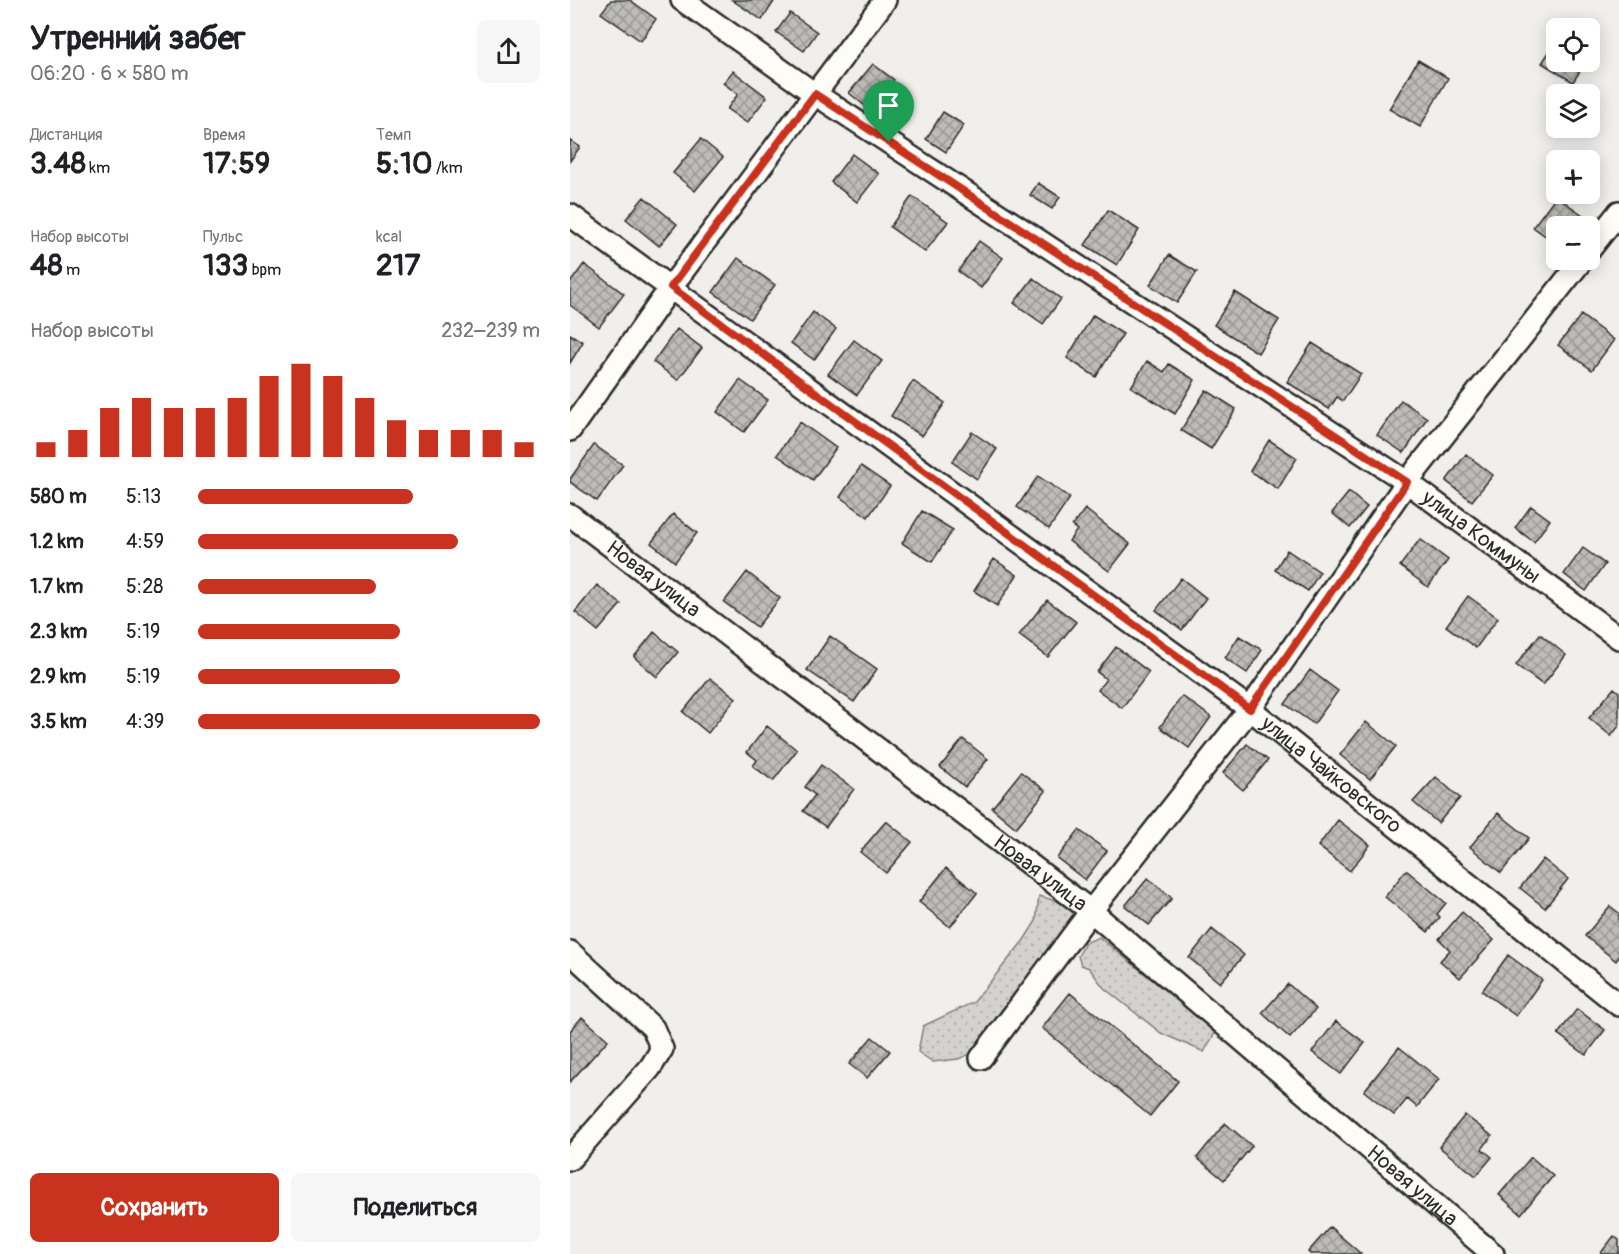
<!DOCTYPE html>
<html lang="ru">
<meta charset="utf-8">
<style>
:root{--surface:#fff;--page:#f6f6f6;--text:#202124;--muted:#757577;--accent:#c8321e}
body{margin:0;font-family:Pangolin,sans-serif;background:var(--page);color:var(--text);height:100vh;display:flex;flex-direction:column;font-size:22px;white-space:nowrap}
*{box-sizing:border-box;margin:0}
p{font-size:20px;color:var(--muted)}
.icon{flex:none;width:33px;height:33px;fill:none;stroke:currentColor;stroke-width:2;stroke-linecap:round;stroke-linejoin:round}
.map{position:relative;flex:1;overflow:hidden}
.details{display:flex;flex-direction:column;background:var(--surface);width:570px}
.details>*{flex:none}
.controls{position:absolute;left:976px;top:18px;display:grid;gap:12px}
.controls a{display:grid;place-items:center;width:54px;height:54px;border-radius:9px;background:var(--surface);box-shadow:0 3px 15px #0003;font-size:30px}
.pin{position:absolute;display:grid;place-items:center;width:51px;height:51px;color:#fff;margin:-62px -26px;border-radius:50% 50% 50% 0;rotate:-45deg;box-shadow:0 0 6px #0007}
.pin .icon{rotate:45deg}
.round{display:grid;place-items:center;flex:none;width:63px;height:63px;border-radius:9px;background:var(--page)}
.summary{display:flex;align-items:center;justify-content:space-between;height:102px;padding:0 30px}
h1{font-size:33px;font-weight:700;line-height:45px}
.figures{display:grid;grid-template-columns:repeat(3,1fr);gap:9px;height:102px;padding:6px 30px}
.figures div{display:grid;align-content:center}
.figures b{font-size:30px;font-weight:700}
.figures small{font-size:16px;font-weight:400}
.figures p{font-size:16px}
.chart{height:168px;padding:12px 30px}
.chart p{display:flex;justify-content:space-between}
.chart svg{width:100%;height:108px;margin-top:6px;stroke:var(--accent);stroke-width:6}
.action{display:flex;gap:12px;margin-top:auto;padding:12px 30px}
.action a{flex:1;height:69px;border-radius:9px;background:var(--accent);color:#fff;font-size:24px;font-weight:700;line-height:69px;text-align:center}
.action a+a{background:var(--page);color:var(--text)}
ul{padding:0 30px;list-style:none;font-size:20px}
li{display:grid;grid-template-columns:96px 72px 1fr;align-items:center;height:45px}
li i{height:15px;border-radius:8px;background:var(--accent)}
main{display:flex;flex:1;min-height:0}
.map>svg:first-child{display:block}
.grass{fill:url(#grass-dots);stroke:#7f7e7d;stroke-width:1.5}
.building{fill:url(#building-cross-hatch);stroke:#2b2b2b;stroke-width:1.5}
.lines{fill:none;stroke-linecap:round;stroke-linejoin:round}
.minor-casing{stroke:#2b2b2b;stroke-width:26}
.minor{stroke:#fdfcf7;stroke-width:21}
.route-casing{stroke:#fff;stroke-width:12}
.route{stroke:#c8321e;stroke-width:8}
.labels{text-anchor:middle;stroke-width:4.5;stroke-linejoin:round;paint-order:stroke}
.street-label{font-size:21px;fill:#2b2b2b;stroke:#fdfcf7}
</style>
<main>
<section class="details">
<div class="summary"><div><h1>Утренний забег</h1><p>06:20 · 6 × 580 m</p></div><a class="round"><svg class="icon" aria-label="share" viewBox="0 0 24 24"><path d="M12 15V3M7 8l5-5 5 5M5 13v7h14v-7"/></svg></a></div>
<div class="figures">
<div><p>Дистанция</p><b>3.48<small> km</small></b></div>
<div><p>Время</p><b>17:59</b></div>
<div><p>Темп</p><b>5:10<small> /km</small></b></div>
</div>
<div class="figures">
<div><p>Набор высоты</p><b>48<small> m</small></b></div>
<div><p>Пульс</p><b>133<small> bpm</small></b></div>
<div><p>kcal</p><b>217</b></div>
</div>
<div class="chart"><p><span>Набор высоты</span>232–239 m</p>
<svg viewBox="0 0 160 44" preserveAspectRatio="none"><path d="M5 44V38M15 44V33M25 44V24M35 44V20M45 44V24M55 44V24M65 44V20M75 44V11M85 44V6M95 44V11M105 44V20M115 44V29M125 44V33M135 44V33M145 44V33M155 44V38"/></svg>
</div>
<ul>
<li><b>580 m</b>5:13<i style="width:63%"></i></li>
<li><b>1.2 km</b>4:59<i style="width:76%"></i></li>
<li><b>1.7 km</b>5:28<i style="width:52%"></i></li>
<li><b>2.3 km</b>5:19<i style="width:59%"></i></li>
<li><b>2.9 km</b>5:19<i style="width:59%"></i></li>
<li><b>3.5 km</b>4:39<i style="width:100%"></i></li>
</ul>
<div class="action"><a>Сохранить</a><a>Поделиться</a></div>
</section>
<div class="map">
<svg width="1049" height="1254" viewBox="0 0 1049 1254">
<defs>
<pattern id="grass-dots" width="8" height="8" patternUnits="userSpaceOnUse" patternTransform="scale(1.5)"><rect width="8" height="8" fill="#d3d2cf"/><path d="M2 2h.1M6 6h.1" fill="none" stroke="#b5b4b2" stroke-width="1.8" stroke-linecap="round"/></pattern>
<pattern id="building-cross-hatch" width="8" height="8" patternUnits="userSpaceOnUse" patternTransform="scale(1.5)"><rect width="8" height="8" fill="#bdbcb8"/><path d="M0 0l8 8M0 8l8-8" fill="none" stroke="#9a9996"/></pattern>
</defs>
<rect width="100%" height="100%" fill="#f0efeb"/>
<filter id="ink" filterUnits="userSpaceOnUse"><feTurbulence type="fractalNoise" baseFrequency=".0167" numOctaves="2"/><feDisplacementMap in="SourceGraphic" scale="12" xChannelSelector="R" yChannelSelector="G"/><feConvolveMatrix kernelMatrix="1 2 1 2 8 2 1 2 1" color-interpolation-filters="sRGB"/></filter>
<g filter="url(#ink)">
<path class="grass" d="M469 896 493 903 510 914 411 1050 388 1059 363 1062 348 1052 353 1026 404 1002 454 940 466 921Z
M529 937 646 1031 634 1052 591 1033 534 988 519 968 511 965 508 956 515 943Z"/>
<path class="building" d="M41 0H60L86 19 71 41 31 13Z
M162 0H205L192 20Z
M220 13 247 32 234 51 206 32Z
M987 40V62H1016L1003 82 972 63Z
M848 60 878 78 850 127 819 109Z
M303 64 324 80 300 110 279 93Z
M163 71 197 97 177 123 157 109 168 94 153 83Z
M373 112 394 125 376 152 356 139Z
M131 139 153 157 125 191 103 173Z
M0 140 10 147 0 161Z
M282 154 309 174 287 202 261 182Z
M468 183 490 197 482 209 460 195Z
M342 196 378 222 355 252 320 227Z
M986 196 1017 218 1011 226H987V244L963 227Z
M74 197 107 224 89 246 56 219Z
M538 210 569 230 547 265 515 245Z
M409 241 433 258 411 288 388 271Z
M599 255 627 272 607 303 580 285Z
M168 258 205 285 180 319 143 292Z
M14 264 54 294 29 327 0 305V283Z
M463 278 491 299 473 324 444 303Z
M665 292 709 320 688 353 644 325Z
M243 312 266 329 244 360 221 343Z
M523 315 553 334 526 377 497 358Z
M1011 315 1044 340 1022 370 988 345Z
M107 329 132 348 108 380 83 362Z
M0 334 13 342 0 363Z
M284 340 312 361 287 395 258 374Z
M742 343 791 374 773 401 767 397 759 409 717 382Z
M577 361 594 372 599 364 625 380 605 414 561 387Z
M170 380 198 400 174 432 147 412Z
M343 381 375 403 352 436 321 416Z
M636 390 666 409 641 449 611 430Z
M831 400 857 418 834 453 807 435Z
M230 422 266 448 243 480 207 455Z
M402 432 427 449 407 479 382 462Z
M699 440 727 458 708 489 680 471Z
M24 445 53 465 27 501 0 482V479Z
M896 454 923 475 902 501 876 481Z
M291 466 320 486 298 517 270 497Z
M468 476 500 498 479 529 447 507Z
M779 492 797 507 780 528 762 513Z
M961 506 980 520 964 542 945 528Z
M515 509 560 544 539 571 499 541 507 530 502 526Z
M352 511 383 530 362 562 332 543Z
M103 514 127 533 105 562 81 543Z
M850 539 878 560 858 587 830 566Z
M1013 548 1035 564 1016 591 994 574Z
M717 550 750 572 738 591 705 570Z
M424 559 447 575 427 606 404 591Z
M177 572 210 598 187 627 154 602Z
M611 578 636 598 612 630 586 610Z
M27 585 51 604 28 631 5 612Z
M898 596 928 618 906 648 876 626Z
M477 600 506 622 478 657 449 635Z
M84 632 108 652 87 677 64 657Z
M970 634 996 655 973 685 946 665Z
M260 636 307 669 284 702 237 670Z
M669 636 692 650 677 673 655 658Z
M546 647 579 672 552 708 528 690 536 679 527 672Z
M740 670 768 691 744 724 715 704Z
M140 678 166 698 138 733 113 712Z
M1044 688 1049 692V726L1041 736 1019 718Z
M612 696 641 717 619 748 590 727Z
M796 722 826 746 800 779 770 755Z
M197 726 227 750 203 781 183 766 187 760 177 752Z
M393 739 418 759 395 787 370 767Z
M677 744 698 760 673 790 653 773Z
M251 765 284 789 256 827 233 811 245 795 235 787Z
M451 772 476 791 446 828 422 808Z
M866 777 890 798 868 823 843 802Z
M928 813 959 838 931 873 900 847Z
M768 820 800 845 780 871 748 846Z
M316 821 342 842 316 873 290 852Z
M509 830 537 851 515 880 487 858Z
M973 859 998 879 975 908 950 888Z
M376 868 407 893 380 927 349 902Z
M836 870 876 903 867 914 870 917 858 932 815 897Z
M578 878 602 898 579 925 555 906Z
M1040 906 1049 913V957L1046 961 1015 936Z
M892 912 924 940 890 978 870 961 880 950 869 939Z
M642 929 674 955 650 983 619 958Z
M938 955 972 980 946 1016 912 991Z
M718 984 746 1009 720 1038 692 1013Z
M500 993 608 1081 580 1116 472 1028Z
M1007 1009 1035 1030 1016 1055 988 1034Z
M12 1017 38 1040 0 1082V1031Z
M766 1021 795 1043 771 1074 742 1052Z
M302 1037 320 1051 297 1078 279 1064Z
M829 1047 869 1079 847 1107 837 1099 824 1115 794 1091Z
M895 1115 922 1136 912 1149 922 1157 906 1176 869 1147Z
M655 1123 682 1146 654 1180 627 1158Z
M961 1157 983 1176 951 1214 929 1195Z
M760 1227 791 1254H740L738 1252Z
M1044 1236 1049 1240V1254H1030Z"/>
<g class="lines">
<g class="minor-casing">
<g id="minor">
<path id="s1" d="M112 0 245 94 837 482 1049 638"/>
<path id="s2" d="M0 215 680 709 1049 1005"/>
<path d="M1020 249 1049 212"/>
<path d="M0 430 101 287 315 0"/>
<path id="s3" d="M0 515 521 911 923 1254"/>
<path d="M0 952 83 1028 92 1049 80 1068 0 1159"/>
<path d="M411 1058 521 911 680 709 837 482 1012 260"/>
</g>
</g>
<use href="#minor" class="minor"/>
</g>
</g>
<g class="lines" filter="url(#ink)">
<g class="route-casing">
<path id="route" d="M245 94 837 482 680 709 101 287Z"/>
</g>
<use href="#route" class="route"/>
</g>
<g class="labels">
<g class="street-label">
<text dy="7" stroke="none"><textPath href="#s1" startOffset="963">улица Коммуны</textPath></text>
<text dy="7" stroke="none"><textPath href="#s3" startOffset="105">Новая улица</textPath></text>
<text dy="7" stroke="none"><textPath href="#s2" startOffset="945">улица Чайковского</textPath></text>
<text dy="7" stroke="none"><textPath href="#s3" startOffset="591">Новая улица</textPath></text>
<text dy="7" stroke="none"><textPath href="#s3" startOffset="1077">Новая улица</textPath></text>
</g>
</g>
</svg>
<div class="controls">
<a><svg class="icon" aria-label="locate" viewBox="0 0 24 24"><circle cx="12" cy="12" r="6"/><path d="M12 2v4M12 18v4M2 12h4M18 12h4"/></svg></a>
<a><svg class="icon" aria-label="layers" viewBox="0 0 24 24"><path d="M12 4l9 5-9 5-9-5zM3 14l9 5 9-5"/></svg></a>
<a>+</a>
<a>−</a>
</div>
<div class="pin" style="left:319px;top:142px;background:#1e9e55"><svg class="icon" aria-label="arrive" viewBox="0 0 24 24"><path d="M6 21V4h12l-3 4 3 4H6"/></svg></div>
</div>
</main>
